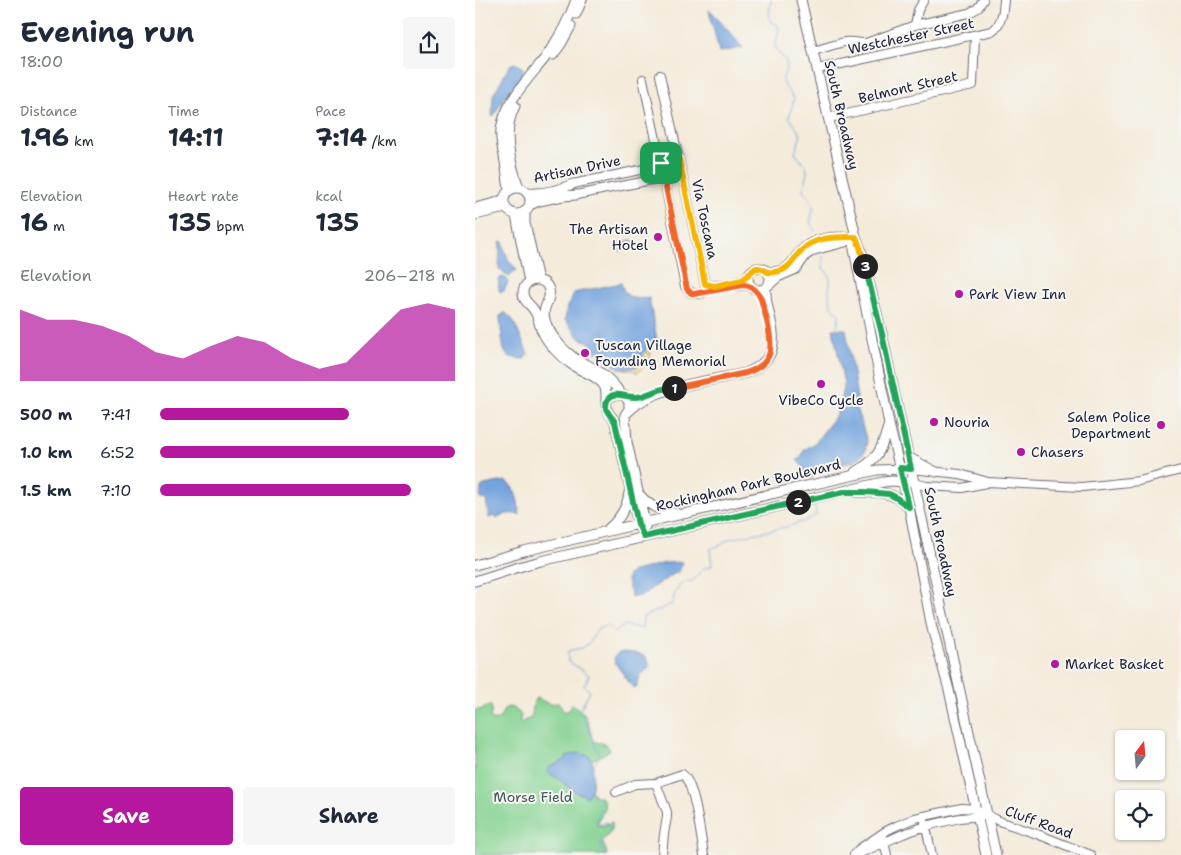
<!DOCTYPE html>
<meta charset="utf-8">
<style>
:root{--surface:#fff;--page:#f6f6f7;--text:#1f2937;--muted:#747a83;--accent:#b5179e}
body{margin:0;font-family:"Shantell Sans",sans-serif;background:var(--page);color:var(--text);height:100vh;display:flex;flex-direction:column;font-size:19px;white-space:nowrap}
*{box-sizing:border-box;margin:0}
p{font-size:16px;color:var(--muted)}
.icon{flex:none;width:28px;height:28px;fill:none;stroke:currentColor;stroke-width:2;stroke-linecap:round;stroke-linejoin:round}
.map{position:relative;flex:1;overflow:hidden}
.details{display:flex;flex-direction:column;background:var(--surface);width:475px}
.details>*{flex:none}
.needle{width:32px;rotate:16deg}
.controls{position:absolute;left:640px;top:730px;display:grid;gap:10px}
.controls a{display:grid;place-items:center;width:50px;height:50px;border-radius:5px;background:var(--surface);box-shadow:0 1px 4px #0004;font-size:25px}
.pin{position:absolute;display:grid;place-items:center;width:42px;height:42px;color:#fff;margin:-21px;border-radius:10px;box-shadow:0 2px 8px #0006}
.km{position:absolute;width:25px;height:25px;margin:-12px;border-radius:50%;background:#222;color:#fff;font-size:14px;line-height:25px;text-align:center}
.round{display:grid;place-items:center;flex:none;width:52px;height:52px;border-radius:5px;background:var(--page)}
.summary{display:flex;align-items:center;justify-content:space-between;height:85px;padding:0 20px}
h1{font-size:28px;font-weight:700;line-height:38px}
.stats{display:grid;grid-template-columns:repeat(3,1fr);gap:8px;height:85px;padding:5px 20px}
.stats div{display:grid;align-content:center}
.stats b{font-size:25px;font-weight:700}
.stats small{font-size:14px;font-weight:400}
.stats p{font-size:14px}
.chart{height:140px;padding:10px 20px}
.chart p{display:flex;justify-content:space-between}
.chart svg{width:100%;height:90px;margin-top:5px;fill:var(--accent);opacity:.7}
.action{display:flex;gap:10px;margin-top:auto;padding:10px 20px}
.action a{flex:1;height:58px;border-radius:5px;background:var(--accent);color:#fff;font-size:20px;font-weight:700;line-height:58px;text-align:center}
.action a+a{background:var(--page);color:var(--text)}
ul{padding:0 20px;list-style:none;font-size:16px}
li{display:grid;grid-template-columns:80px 60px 1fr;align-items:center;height:38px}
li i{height:12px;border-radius:6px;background:var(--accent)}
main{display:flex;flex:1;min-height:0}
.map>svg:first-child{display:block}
.green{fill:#85d291;stroke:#547a66}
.sand{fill:#eeda9e;stroke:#887e6c}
.water{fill:#73a3dd;stroke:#4a628c}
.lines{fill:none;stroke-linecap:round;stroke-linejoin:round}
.stream{stroke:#73a3dd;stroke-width:1}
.minor-casing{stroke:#6c6873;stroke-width:10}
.major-casing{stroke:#6c6873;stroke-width:11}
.minor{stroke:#fff;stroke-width:8}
.major{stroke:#fff;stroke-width:9}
.split-1-casing{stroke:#fff;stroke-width:10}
.split-2-casing{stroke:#fff;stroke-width:10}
.split-3-casing{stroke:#fff;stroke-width:10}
.split-4-casing{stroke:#fff;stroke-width:10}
.split-1{stroke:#f0652b;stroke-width:6}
.split-2{stroke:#22a559;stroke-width:6}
.split-3{stroke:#22a559;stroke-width:6}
.split-4{stroke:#f5b400;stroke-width:6}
.poi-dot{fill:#b5179e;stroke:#f6f6f2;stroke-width:2}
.labels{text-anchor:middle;stroke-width:4;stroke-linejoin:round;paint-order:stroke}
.street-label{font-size:14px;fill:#22223b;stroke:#f6f6f2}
.poi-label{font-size:14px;fill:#22223b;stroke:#f6f6f2;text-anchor:start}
.park-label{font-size:14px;fill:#405755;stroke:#f6f6f2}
</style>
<main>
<section class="details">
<div class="summary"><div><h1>Evening run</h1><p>18:00</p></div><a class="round"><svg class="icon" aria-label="share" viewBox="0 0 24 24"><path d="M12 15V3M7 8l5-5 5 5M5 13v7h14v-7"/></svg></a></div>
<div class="stats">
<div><p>Distance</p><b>1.96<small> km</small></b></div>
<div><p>Time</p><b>14:11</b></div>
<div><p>Pace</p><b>7:14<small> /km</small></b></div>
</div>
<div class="stats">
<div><p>Elevation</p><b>16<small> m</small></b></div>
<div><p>Heart rate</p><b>135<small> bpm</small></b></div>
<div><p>kcal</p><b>135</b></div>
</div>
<div class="chart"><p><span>Elevation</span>206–218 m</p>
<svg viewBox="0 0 160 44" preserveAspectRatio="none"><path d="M0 44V9L10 14L20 14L30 17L40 22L50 30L60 33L70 27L80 22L90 25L100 33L110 38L120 35L130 22L140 9L150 6L160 9V44z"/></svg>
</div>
<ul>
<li><b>500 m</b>7:41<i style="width:64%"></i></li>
<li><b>1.0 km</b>6:52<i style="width:100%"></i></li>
<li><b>1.5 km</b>7:10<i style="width:85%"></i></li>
</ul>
<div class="action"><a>Save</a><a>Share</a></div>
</section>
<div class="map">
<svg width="706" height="855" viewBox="0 0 706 855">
<rect width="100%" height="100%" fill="#f6f6f2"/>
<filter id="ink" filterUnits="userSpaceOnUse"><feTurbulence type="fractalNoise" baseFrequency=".02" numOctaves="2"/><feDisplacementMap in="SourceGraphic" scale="10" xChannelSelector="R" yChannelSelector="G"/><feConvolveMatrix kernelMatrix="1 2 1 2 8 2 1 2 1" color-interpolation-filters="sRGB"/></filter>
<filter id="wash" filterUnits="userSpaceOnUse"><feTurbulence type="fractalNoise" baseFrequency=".0096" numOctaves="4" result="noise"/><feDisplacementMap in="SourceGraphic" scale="20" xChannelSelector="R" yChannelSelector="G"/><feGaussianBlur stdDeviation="1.12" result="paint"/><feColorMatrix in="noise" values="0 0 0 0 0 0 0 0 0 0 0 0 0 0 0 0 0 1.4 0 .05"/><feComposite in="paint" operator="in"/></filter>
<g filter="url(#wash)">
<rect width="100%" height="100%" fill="#f4ebda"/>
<path class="green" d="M62 698 74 704 84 703 86 705 87 710 89 711H94L97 704C103 708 109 713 112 719 115 727 115 735 120 742 127 743 132 743 135 750L127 755 115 761 116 790 120 796C138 798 126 815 122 824L127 826 137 822C139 831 133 835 127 841L131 850 132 855H0V710C8 711 10 706 16 706L17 708 15 718 19 721 25 718 29 709 33 707C39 708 44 711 46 716L45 721 46 723 50 720 55 719C59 713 57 706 60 699Z"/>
<path class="sand" d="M171 347 172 353H176C175 361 169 369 161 373V371L144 368 161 367 168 355Z"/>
<path class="water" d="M234 10 238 13 268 48 244 52Z
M40 63 48 68 47 76 30 96 18 117 17 116 18 95 35 65Z
M158 240 160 248 145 251 144 243Z
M27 241 28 243C31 253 32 262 41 268V270L37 273 35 276 32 275 24 269 25 242Z
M28 277 32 279 33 282 29 291 25 292C23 288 23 282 25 278Z
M146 283C150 298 159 300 174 298L182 340 175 342 173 344 169 352 166 363 163 366 156 368H144L140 366 120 351 114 342 104 338 90 320 92 306 96 301 98 293Z
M30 312 38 320 53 354 49 359C30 358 29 355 27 337 26 330 25 323 25 316L26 315 29 314Z
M358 329H371L382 398V410L392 441 390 451 385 457 378 462 338 470V478L331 479 328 473 329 471V468L322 460 326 458 329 450 340 443 362 414 369 384Z
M30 481C42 487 43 502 45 515 39 513 27 513 22 518L19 516 14 518 11 500 5 499 6 487 9 485Z
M207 562 208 564 204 571 181 585 166 596 156 597C156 586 147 581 156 572L190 563Z
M147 652C159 653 177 652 174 669L166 674 162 686 160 688 157 686 140 663 139 657 142 654Z
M103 753 112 755 115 757 118 764 117 788 112 797 97 790 82 778 72 772 73 768 90 760 92 756Z"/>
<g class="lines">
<path class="stream" d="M296 0C296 8 293 13 295 21L303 25 304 32 300 45 302 51 311 61V69L307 82 319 99 314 117 326 135 320 153 331 167 332 172 328 190C340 204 340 204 335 222L340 231
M348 256V268C359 279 354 282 354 295 354 303 359 309 364 314L362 329
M118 766 125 756 105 710 115 691 109 686 114 675 93 661V651L107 648 114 643 123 629 133 625 139 633 150 625 167 629 168 617 197 604 200 593 206 583 218 581 227 569 237 566 235 549 246 545 254 539 311 527 330 521 341 515 340 506
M113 792 126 800 121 826 132 822 136 830 125 844 130 855"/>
</g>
</g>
<g filter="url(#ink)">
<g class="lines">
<g class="minor-casing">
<path id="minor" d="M440 25 443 10 449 0
M338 51 369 42C377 41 384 43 391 43L440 25 494 13 503 8 508 0
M343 69 517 31C527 24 528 12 529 0
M185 75 204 159
M354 118 498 85 500 35
M98 184 174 168 186 163 168 79
M101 195 207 174
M230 284V290L228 293 224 294 216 293 210 286 186 163 204 159 230 284C240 288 266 283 274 275
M262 286 271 285 275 286
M436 469 485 474 513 482 607 487 664 481 706 470
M439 483 452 486 487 488 511 483
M141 792 160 784 181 783
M450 823 457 855
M408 838 412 855
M187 855 189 834 192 817V812L181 783 207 774C220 782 226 839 229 855
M379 855 384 849 411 831 421 826 440 818 487 808 501 809 524 821 562 834 616 855
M381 855 428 834 451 826 485 818 507 816"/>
</g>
<g class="major-casing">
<path id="major" d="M326 0 381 237 386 250 407 334 420 396 521 855
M101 14 107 0
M78 55 86 44 96 26
M40 106C27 131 35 162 44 188
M29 201a13 13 0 1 1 26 0a13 13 0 1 1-26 0Z
M34 191C33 179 31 168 29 156 27 148 25 139 26 130 29 103 54 78 70 58 82 41 94 20 101 0
M53 193C69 194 84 190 98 184
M55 205 64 201 88 196 101 195
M0 208 20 203 29 199
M50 212V223L63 280
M0 215 30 208
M41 215 54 282
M381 237 379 249 414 424 434 507 457 628 474 690 511 855
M273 279a11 11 0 1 1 22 0a11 11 0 1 1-22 0Z
M292 272C320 273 315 257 333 245 346 237 361 237 375 237
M294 285 303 277 321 269 331 255 339 250 370 242 381 237
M146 394C140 385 131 376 122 370 107 361 98 360 85 345 77 336 66 320 70 308 72 302 76 296 74 290 70 275 48 278 48 293 48 302 57 305 60 312 63 317 64 324 66 329 73 344 85 357 99 366 108 372 120 375 128 384 134 392 129 400 132 409 133 414 138 417 140 422L163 524 169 537
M131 403 135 397 142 394 150 396 154 402V409L150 415 152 442 170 523V527
M153 412C156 409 159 407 162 404 188 386 239 380 271 373 281 369 290 364 295 354 305 332 289 310 291 288
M433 457 461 472
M380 472C405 458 406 450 414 424
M382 492C394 492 409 491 420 497 425 499 429 503 434 507
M165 495C174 506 187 512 201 513
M132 530C144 520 152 509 154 493
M0 565 49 551 146 528 402 470 431 469
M0 581 47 566 66 561 408 482 417 481 432 482"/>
</g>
<use href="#minor" class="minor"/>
<use href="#major" class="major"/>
</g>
</g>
<g class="lines" filter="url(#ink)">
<g class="split-1-casing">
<path id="split-1" d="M186 163 212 289 216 293 219 294 268 285C276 285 283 291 286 299 290 312 300 344 293 357 289 365 280 370 271 373L199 388"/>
</g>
<g class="split-2-casing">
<path id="split-2" d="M199 388C194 389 189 388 184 390 176 392 169 397 161 397 151 398 138 389 132 401 131 403 131 406 131 408 132 413 137 417 140 422L163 524 169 537 323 502"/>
</g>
<g class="split-3-casing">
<path id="split-3" d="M323 502 369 492H390L414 494 420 497 434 507 425 468 436 469 407 334 390 266"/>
</g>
<g class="split-4-casing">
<path id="split-4" d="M186 163 204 159 230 284 240 286 267 280C273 277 275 270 282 268 287 267 289 271 293 272 298 273 307 271 311 268 318 264 320 256 326 251 341 236 361 237 381 237L385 247 390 266"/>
</g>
<use href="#split-1" class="split-1"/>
<use href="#split-2" class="split-2"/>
<use href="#split-3" class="split-3"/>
<use href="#split-4" class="split-4"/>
</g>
<g class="poi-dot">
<circle cx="183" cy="237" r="5"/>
<circle cx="484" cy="294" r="5"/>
<circle cx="110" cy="353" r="5"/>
<circle cx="346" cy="384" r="5"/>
<circle cx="459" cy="422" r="5"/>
<circle cx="686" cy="425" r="5"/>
<circle cx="546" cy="452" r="5"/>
<circle cx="580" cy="664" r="5"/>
</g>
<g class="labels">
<g class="street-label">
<text transform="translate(436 36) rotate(-12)" y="5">Westchester Street</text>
<text transform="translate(433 87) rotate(-13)" y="5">Belmont Street</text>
<text transform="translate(367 115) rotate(77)" y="5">South Broadway</text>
<text transform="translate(102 169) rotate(-12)" y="5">Artisan Drive</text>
<text transform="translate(230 219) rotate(78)" y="5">Via Toscana</text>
<text transform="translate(273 485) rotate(-13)" y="5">Rockingham Park Boulevard</text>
<text transform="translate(466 542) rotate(78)" y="5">South Broadway</text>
<text transform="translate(564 822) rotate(20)" y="5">Cluff Road</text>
</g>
<g class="poi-label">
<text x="173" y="234" text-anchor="end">The Artisan<tspan x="173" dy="16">Hotel</tspan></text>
<text x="494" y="299">Park View Inn</text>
<text x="120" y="350">Tuscan Village<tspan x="120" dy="16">Founding Memorial</tspan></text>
<text x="346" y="405" text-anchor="middle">VibeCo Cycle</text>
<text x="676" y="422" text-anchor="end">Salem Police<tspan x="676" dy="16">Department</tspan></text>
<text x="469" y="427">Nouria</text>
<text x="556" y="457">Chasers</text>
<text x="590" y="669">Market Basket</text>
</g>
<g class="park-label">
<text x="58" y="802">Morse Field</text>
</g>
</g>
</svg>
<div class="controls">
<a><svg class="needle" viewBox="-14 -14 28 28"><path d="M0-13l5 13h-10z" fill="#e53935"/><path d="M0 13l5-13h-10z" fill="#747a83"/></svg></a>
<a><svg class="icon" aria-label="locate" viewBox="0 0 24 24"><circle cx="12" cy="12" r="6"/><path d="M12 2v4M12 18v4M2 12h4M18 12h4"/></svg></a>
</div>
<div class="pin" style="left:186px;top:163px;background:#1e9e55"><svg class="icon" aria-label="arrive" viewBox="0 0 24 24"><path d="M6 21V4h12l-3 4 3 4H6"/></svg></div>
<b class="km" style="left:199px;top:388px">1</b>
<b class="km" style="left:323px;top:502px">2</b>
<b class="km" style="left:390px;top:266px">3</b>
</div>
</main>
